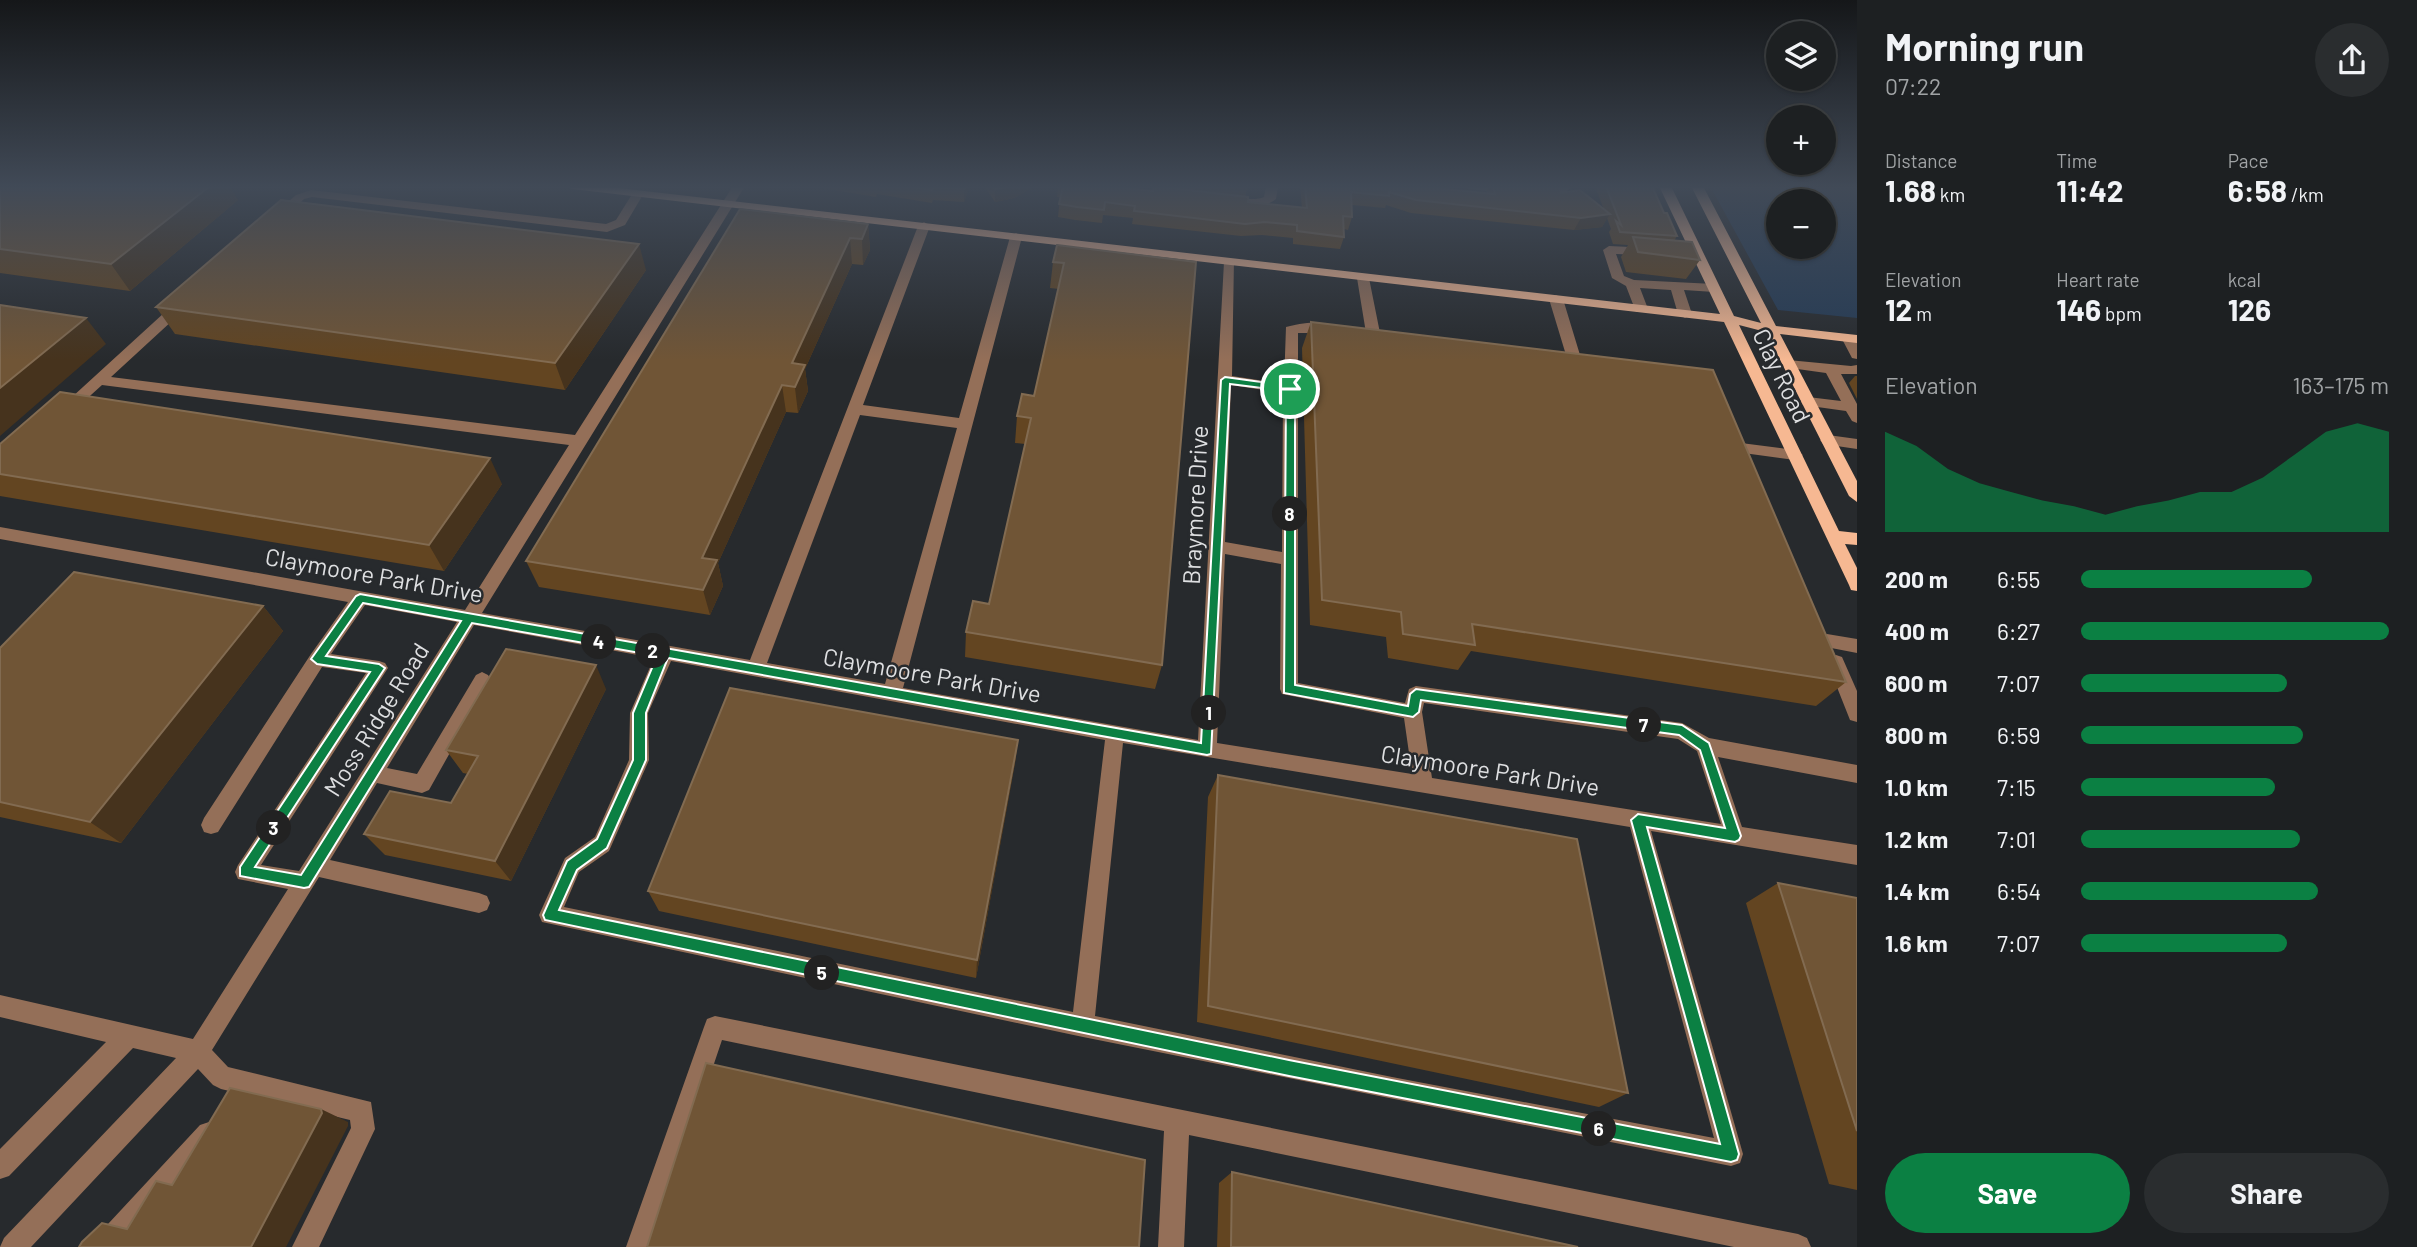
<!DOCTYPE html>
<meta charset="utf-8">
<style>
:root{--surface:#1d2022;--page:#2a2d2f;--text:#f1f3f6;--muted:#a0a3a5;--line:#3b3e40;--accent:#0b8043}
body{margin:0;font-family:Barlow,sans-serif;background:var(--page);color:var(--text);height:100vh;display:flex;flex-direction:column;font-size:26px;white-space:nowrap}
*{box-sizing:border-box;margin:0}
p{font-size:23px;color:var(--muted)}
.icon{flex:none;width:38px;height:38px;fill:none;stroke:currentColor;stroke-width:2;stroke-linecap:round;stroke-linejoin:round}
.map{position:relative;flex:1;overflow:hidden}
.panel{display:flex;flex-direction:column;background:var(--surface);width:560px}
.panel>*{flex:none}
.fabs{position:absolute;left:1766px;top:21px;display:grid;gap:14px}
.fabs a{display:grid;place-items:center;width:70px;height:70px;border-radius:50%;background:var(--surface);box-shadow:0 2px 5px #0004,0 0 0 2px var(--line);font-size:35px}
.pin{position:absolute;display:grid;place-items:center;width:60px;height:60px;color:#fff;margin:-30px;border:4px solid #fff;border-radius:50%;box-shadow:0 2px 7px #0007}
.km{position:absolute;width:35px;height:35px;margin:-18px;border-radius:50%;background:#222;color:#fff;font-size:19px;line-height:35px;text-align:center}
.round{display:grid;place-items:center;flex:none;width:74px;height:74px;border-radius:37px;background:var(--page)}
.summary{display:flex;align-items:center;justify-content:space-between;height:119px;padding:0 28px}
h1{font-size:38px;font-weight:700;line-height:52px}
.metrics{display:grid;grid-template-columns:repeat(3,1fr);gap:10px;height:119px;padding:7px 28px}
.metrics div{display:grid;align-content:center}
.metrics b{font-size:30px;font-weight:700}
.metrics small{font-size:19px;font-weight:400}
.metrics p{font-size:19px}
.chart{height:196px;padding:14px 28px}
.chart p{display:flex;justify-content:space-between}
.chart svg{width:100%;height:126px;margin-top:7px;fill:var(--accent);opacity:.7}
.primary-button{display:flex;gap:14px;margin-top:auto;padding:14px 28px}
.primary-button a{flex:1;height:80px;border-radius:42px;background:var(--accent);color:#fff;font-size:28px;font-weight:700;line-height:80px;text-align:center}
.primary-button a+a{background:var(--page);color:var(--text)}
ul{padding:0 28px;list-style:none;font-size:23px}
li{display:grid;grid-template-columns:112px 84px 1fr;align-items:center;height:52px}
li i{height:18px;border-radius:9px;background:var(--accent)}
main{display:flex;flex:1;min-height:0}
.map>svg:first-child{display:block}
.green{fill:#253b55;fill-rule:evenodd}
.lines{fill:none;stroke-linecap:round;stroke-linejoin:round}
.minor{fill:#946f58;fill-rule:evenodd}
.major{fill:#f6b892;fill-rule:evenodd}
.wall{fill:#634521}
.shaded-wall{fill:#46331d}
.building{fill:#705536;stroke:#826b51;stroke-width:2}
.route{fill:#0b8043;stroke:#fff;stroke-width:2;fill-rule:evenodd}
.labels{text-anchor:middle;stroke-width:5;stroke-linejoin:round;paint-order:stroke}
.street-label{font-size:24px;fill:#dedfe1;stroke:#272a2d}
</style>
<main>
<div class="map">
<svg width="1857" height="1247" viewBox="0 0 1857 1247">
<rect width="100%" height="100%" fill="#272a2d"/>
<path class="green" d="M1710 186H1857V318L1778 310ZM1778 201H1824V247H1778Z"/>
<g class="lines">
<path class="minor" d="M733 186H745L482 613 750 660 918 226 924 222 930 226 863 405 959 418 1010 237 1016 233 1022 237 903 688 1198 740 1224 262 1226 259H1234L1232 376 1284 384 1286 327C1301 323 1325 319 1338 329L1331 333H1298V683L1405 703 1409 689 1416 686 1682 723 1709 738 1857 765V783L1718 757 1742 827 1857 845V865L1651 831 1743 1154 1740 1163 1731 1166 1083 1037 542 922 539 915 565 858 595 837 629 760 630 713 654 658 474 625 387 768 417 774 476 675 482 672 488 675 491 680 488 685 429 790 422 793 377 783 330 860 479 893 487 896 490 903 487 910 479 913 319 877 212 1050 228 1067 371 1102 375 1129 319 1247H292L351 1128 350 1120 221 1089 213 1085 198 1069 31 1247H0L4 1238 176 1058 133 1048 9 1176 0 1179V1149L106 1042 0 1017V995L193 1039 288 889 238 879 235 872 238 865 366 673 322 667 218 832 211 834 204 832 201 825 204 818 311 654 348 602 0 539V527L465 610 569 445 102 385 70 414H60L58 411 60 408 176 302H186V308L111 377 575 435ZM1231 385 1283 393 1282 552 1225 542ZM860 415 957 428 885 684 767 663ZM1225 554 1281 564 1280 689 1282 694 1404 718 1412 774 1217 743ZM365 605 457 622 299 871 261 865 388 668 385 663 379 661 331 654ZM671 661 1105 740 1073 1012 564 907 579 872 609 851 649 760 648 713ZM1424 703 1678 739 1697 751 1721 824 1432 778 1422 712ZM1123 743 1630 827 1714 1138 1392 1077 1095 1016Z
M1266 186H1278L1276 199C1265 208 1241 210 1229 202 1239 195 1253 202 1264 197Z
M1462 186H1502L1516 190 1510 193 1468 189Z
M1561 186H1573L1562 195H1538L1532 192 1538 189H1559Z
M311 190 606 224 616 220 634 191 644 193 625 225 607 232 312 197 304 199 281 221H273V215L296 195Z
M1609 246 1651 248V254L1647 255 1616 254 1624 276 1634 280 1714 284 1720 288 1714 292 1684 290 1692 314 1685 318 1678 314 1671 290 1640 288 1648 309 1646 312H1636L1626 286 1612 278 1603 250Z
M1363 274 1369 278 1380 333 1373 337 1366 333 1357 278Z
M1556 295 1563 299 1580 355 1578 358 1573 359 1566 355 1549 299Z
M1849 335 1857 341V359L1852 358 1842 339Z
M1788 360 1851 366 1857 365V374H1841L1857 404V423L1852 421 1846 411 1803 405 1801 402 1803 399 1808 397 1841 401 1826 373 1783 367V361Z
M1828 435 1857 439V449L1823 444 1820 440Z
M1741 443 1795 450 1803 455 1795 460 1736 452 1733 448 1736 444Z
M1827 634 1857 639V653L1821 646 1818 641 1821 636Z
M1836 655 1842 657 1857 691V722L1850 720 1827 662 1830 657Z
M715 1016 1798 1234 1807 1238 1811 1247H1734L1189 1135 1184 1247H1158L1164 1131 722 1040 652 1247H626L704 1027 707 1019Z
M209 1122 218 1125 221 1134 218 1143 122 1247H91L95 1238 200 1125Z"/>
<path class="major" d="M566 186H601L1720 314 1659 186H1671L1734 316 1761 323 1691 186H1703L1776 326 1857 335V343L1780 334 1857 481V502L1849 496 1766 332 1739 325 1839 531 1857 533V545L1845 544 1857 568V591L1851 590 1849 585 1724 322 572 189Z"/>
</g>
<path class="wall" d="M0 186 238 200 130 291 0 273Z
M810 186H970L964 202 933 200 932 203 877 194 876 197Z
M984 186H1036L1014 198 995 202Z
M1058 186H1107L1302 208 1300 186H1295H1445L1444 189 1486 193 1489 186H1549L1561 193 1604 210 1595 186H1652L1664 213 1677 236 1674 241 1700 260 1686 279 1626 272 1621 257 1628 245 1613 244 1609 232 1611 229 1607 218 1602 227 1574 230 1411 213 1386 205 1385 208 1352 205V217L1348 230 1344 229V237L1340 249 1293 244V238L1262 235 1241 236 1132 224 1133 218 1103 215 1102 223 1075 220 1058 217 1060 197H1057Z
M1153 186H1248L1245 197Z
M740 209 868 224 870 250 863 265 852 264 805 369 808 391 798 413 786 412 718 563 723 586 710 615 539 587 526 561Z
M1053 262H1196L1162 665 1155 689 965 657 966 632 989 604 1025 444 1015 443 1017 416 1034 396 1059 289 1050 288Z
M646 270 565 390 175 334 156 307Z
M1311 322 1846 682 1816 706 1471 651 1458 670 1388 658 1386 637 1310 625 1302 348Z
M1855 376H1857V399L1849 383Z
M0 444 502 484 444 571 0 496Z
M263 606 283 631 121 843 0 817V648Z
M606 689 511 881 385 855 364 834 451 803 468 774 463 773 446 750Z
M1018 740 1015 763 976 978 659 911 648 891Z
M1218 775 1628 1093 1599 1107 1197 1022 1208 797Z
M1778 883 1857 898V1190L1829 1184 1746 903Z
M1232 1172 1578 1247H1217L1219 1183Z"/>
<path class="shaded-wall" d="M210 186H230L238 200 130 291 111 264Z
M966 186H970L964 202V189Z
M1015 186H1036L1014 198 995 202V189Z
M1610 214 1602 227 1574 230 1581 218Z
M868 224 870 250 863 265 862 239Z
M850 238 852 264 805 369 808 391 798 413 792 363Z
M639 244 646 270 565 390 555 363Z
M86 318 106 344 0 436V388Z
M782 385 786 412 718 563 723 586 710 615 703 590 702 558Z
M490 458 502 484 444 571 429 545Z
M263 606 283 631 121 843 90 822Z
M596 665 606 689 511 881 495 861Z
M1018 740 1015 763 976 978 977 960Z
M321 1109 348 1122V1126L286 1247H251Z"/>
<path class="building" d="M0 186H210L111 264 0 249Z
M907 186H966L964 189 933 187 932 190Z
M993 186H1015L995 189Z
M1063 186H1106L1153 191V186L1248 197V202L1307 208 1305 186H1425L1427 187 1428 186H1445L1444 189 1495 194 1493 186H1547L1559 187 1561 193 1580 190 1610 214 1581 218 1416 200 1389 192V196L1351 192 1352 217 1343 216 1344 237 1297 231V225L1265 222 1245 224 1134 211 1135 206 1105 202 1104 210 1077 207 1059 204Z
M1606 186H1652L1664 213H1667L1677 236 1620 232 1616 221 1621 225Z
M281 200 639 244 555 363 156 307Z
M740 209 868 224 862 239 850 238 792 363 805 365 795 387 782 385 702 558 717 560 703 590 526 561Z
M1633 237 1692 242 1700 260 1638 252Z
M1057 245 1196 262 1162 665 966 632 973 601 989 604 1031 418 1017 416 1022 394 1034 396 1064 263 1053 262Z
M0 305 86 318 0 388Z
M1311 322 1713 370 1846 682 1472 624 1475 645 1403 634 1401 612 1322 600Z
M60 392 490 458 429 545 0 474V444Z
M74 572 263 606 90 822 0 802V648Z
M506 649 596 665 495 861 364 834 390 791 451 803 478 756 446 750Z
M730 688 1018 740 977 960 648 891Z
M1218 775 1577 839 1628 1093 1208 1006Z
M1778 883 1857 898V1131Z
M706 1063 1145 1160 1139 1247H647Z
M230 1088 321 1109 322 1113 251 1247H79L82 1242 102 1223 127 1229 156 1181 172 1185Z
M1232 1172 1578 1247H1231Z"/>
<linearGradient id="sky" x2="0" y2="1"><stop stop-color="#151719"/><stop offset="0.52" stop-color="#414a57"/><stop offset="1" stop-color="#414a57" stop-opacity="0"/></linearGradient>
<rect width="1857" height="360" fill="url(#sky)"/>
<path class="route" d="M1225 377 1290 386 1295 389V685L1408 706 1410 694 1416 689 1682 725 1709 743 1741 836 1739 840 1735 842 1647 827 1739 1154 1737 1160 1731 1162 1289 1076 545 920 543 915 567 861 597 839 633 760V713L657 656 472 623 309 887 304 888 240 876V867L370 672 317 664 311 659 356 596 360 594 1201 743 1221 380ZM1230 384 1286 391 1284 693 1413 717 1419 712 1421 700 1679 735 1700 750 1725 828 1638 814 1631 820 1720 1144 1289 1060 559 910 577 870 607 848 646 760V713L668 658 1207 755 1211 754ZM363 603 461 621 301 875 255 867 385 668 379 664 326 656Z"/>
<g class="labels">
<g class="street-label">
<text transform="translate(1781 376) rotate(64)" y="8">Clay Road</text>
<text transform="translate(1196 505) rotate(-87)" y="8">Braymore Drive</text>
<text transform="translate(374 576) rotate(10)" y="8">Claymoore Park Drive</text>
<text transform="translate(932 676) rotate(10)" y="8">Claymoore Park Drive</text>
<text transform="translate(377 720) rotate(-58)" y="8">Moss Ridge Road</text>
<text transform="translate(1490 771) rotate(9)" y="8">Claymoore Park Drive</text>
</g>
</g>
</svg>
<div class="fabs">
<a><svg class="icon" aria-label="layers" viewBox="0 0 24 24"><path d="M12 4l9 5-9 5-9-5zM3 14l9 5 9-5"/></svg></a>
<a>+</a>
<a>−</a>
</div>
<div class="pin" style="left:1290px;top:389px;background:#1e9e55"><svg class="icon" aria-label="arrive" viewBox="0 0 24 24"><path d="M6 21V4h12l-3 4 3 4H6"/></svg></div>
<b class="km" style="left:1209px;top:713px">1</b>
<b class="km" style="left:653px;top:651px">2</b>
<b class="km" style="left:274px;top:828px">3</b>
<b class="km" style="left:599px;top:642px">4</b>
<b class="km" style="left:822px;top:973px">5</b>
<b class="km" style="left:1599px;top:1129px">6</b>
<b class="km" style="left:1644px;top:725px">7</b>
<b class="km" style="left:1290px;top:514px">8</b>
</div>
<section class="panel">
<div class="summary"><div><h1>Morning run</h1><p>07:22</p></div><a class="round"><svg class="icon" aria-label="share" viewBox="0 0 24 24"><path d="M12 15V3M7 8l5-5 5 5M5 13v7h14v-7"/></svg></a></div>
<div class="metrics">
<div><p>Distance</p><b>1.68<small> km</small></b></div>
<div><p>Time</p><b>11:42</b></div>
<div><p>Pace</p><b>6:58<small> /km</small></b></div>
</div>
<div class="metrics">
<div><p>Elevation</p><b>12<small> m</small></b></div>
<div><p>Heart rate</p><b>146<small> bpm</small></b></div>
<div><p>kcal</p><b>126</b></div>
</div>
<div class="chart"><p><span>Elevation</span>163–175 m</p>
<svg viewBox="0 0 160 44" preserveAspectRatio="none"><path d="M0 44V9L10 14L20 22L30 27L40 30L50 33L60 35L70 38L80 35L90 33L100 30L110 30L120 25L130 17L140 9L150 6L160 9V44z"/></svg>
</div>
<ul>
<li><b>200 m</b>6:55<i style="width:75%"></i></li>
<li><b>400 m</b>6:27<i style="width:100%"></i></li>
<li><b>600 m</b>7:07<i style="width:67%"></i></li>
<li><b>800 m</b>6:59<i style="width:72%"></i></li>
<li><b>1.0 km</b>7:15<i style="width:63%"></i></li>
<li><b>1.2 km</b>7:01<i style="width:71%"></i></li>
<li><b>1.4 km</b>6:54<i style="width:77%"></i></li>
<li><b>1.6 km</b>7:07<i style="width:67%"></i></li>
</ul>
<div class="primary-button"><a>Save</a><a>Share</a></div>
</section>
</main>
